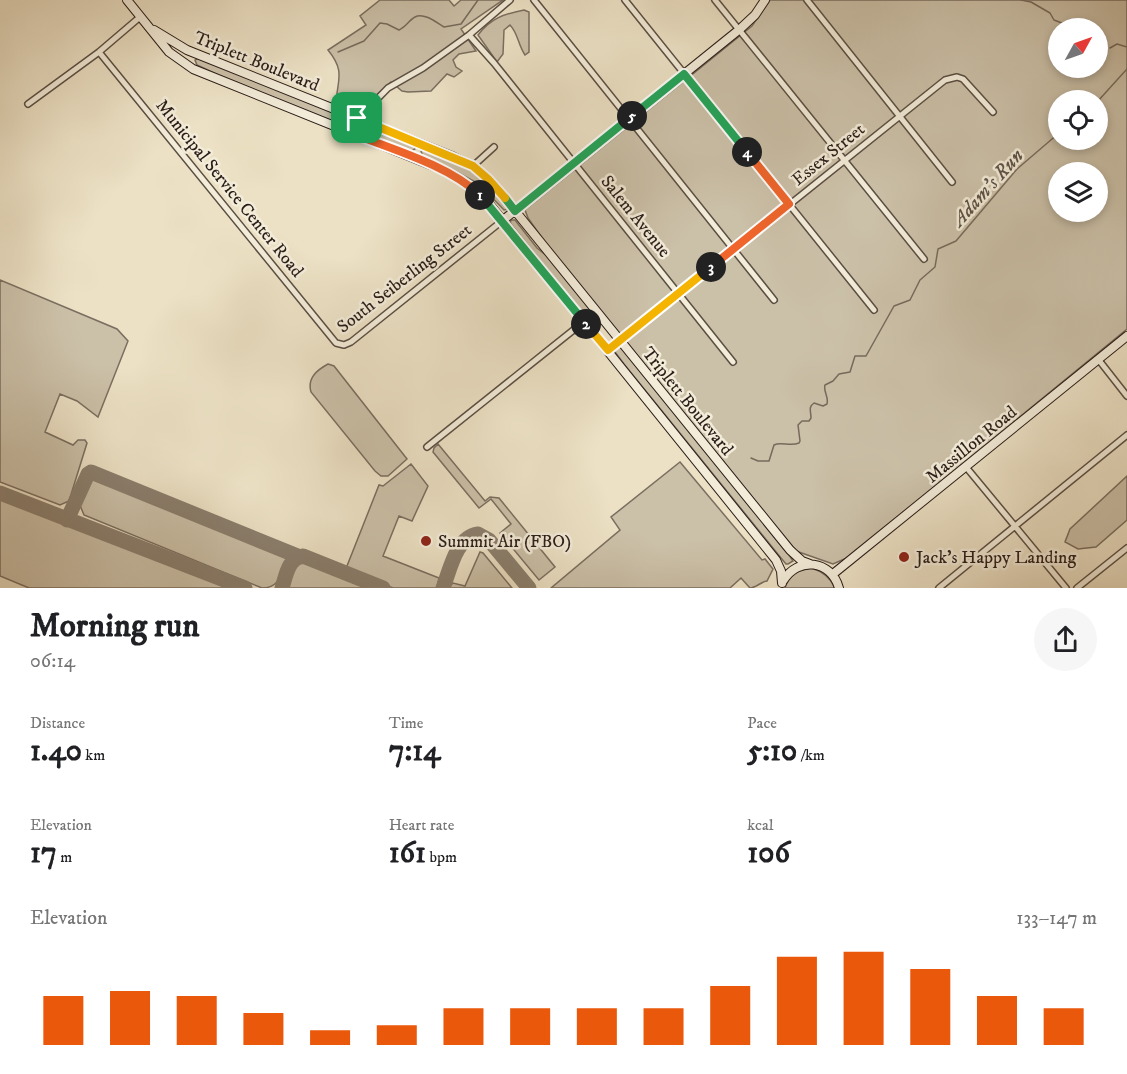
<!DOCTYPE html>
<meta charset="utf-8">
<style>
:root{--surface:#fff;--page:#f6f6f6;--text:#202124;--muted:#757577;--accent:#ea580c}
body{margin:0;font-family:"IM FELL DW Pica",serif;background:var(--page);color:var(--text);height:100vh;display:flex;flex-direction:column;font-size:22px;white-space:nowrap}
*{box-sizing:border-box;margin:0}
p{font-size:20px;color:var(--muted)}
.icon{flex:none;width:33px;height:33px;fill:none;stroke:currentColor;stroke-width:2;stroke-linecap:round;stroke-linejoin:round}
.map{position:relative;height:588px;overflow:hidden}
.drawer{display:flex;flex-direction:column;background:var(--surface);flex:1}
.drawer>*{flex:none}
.needle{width:39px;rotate:50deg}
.fabs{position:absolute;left:1048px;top:18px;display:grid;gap:12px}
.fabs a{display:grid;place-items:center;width:60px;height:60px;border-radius:50%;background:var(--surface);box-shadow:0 3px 9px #0003;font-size:30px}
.pin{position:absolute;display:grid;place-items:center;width:51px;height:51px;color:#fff;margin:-26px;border-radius:12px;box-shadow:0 3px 9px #0006}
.km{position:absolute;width:30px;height:30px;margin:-15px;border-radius:50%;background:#222;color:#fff;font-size:16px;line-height:30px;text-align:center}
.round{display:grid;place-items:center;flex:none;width:63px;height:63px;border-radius:32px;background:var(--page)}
.head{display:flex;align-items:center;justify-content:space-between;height:102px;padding:0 30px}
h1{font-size:33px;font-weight:800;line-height:45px}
.figures{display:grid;grid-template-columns:repeat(3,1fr);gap:9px;height:102px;padding:6px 30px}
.figures div{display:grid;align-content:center}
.figures b{font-size:30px;font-weight:800}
.figures small{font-size:16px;font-weight:400}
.figures p{font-size:16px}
.chart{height:168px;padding:12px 30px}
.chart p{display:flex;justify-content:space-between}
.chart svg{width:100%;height:108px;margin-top:6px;stroke:var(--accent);stroke-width:6}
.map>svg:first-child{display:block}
.green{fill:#cbc0a8;stroke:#7a6e60;stroke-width:1.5;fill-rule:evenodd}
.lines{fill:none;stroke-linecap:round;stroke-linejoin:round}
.stream{stroke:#776a5c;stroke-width:1.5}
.taxiway{stroke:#8b7f6e;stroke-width:15}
.street-casing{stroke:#5a4e43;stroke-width:8}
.secondary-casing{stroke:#2a1d18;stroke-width:10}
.street{stroke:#f3ecd9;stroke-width:5}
.secondary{stroke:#f3ecd9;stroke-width:8}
.split-1-casing{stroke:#fff;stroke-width:12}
.split-2-casing{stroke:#fff;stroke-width:12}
.split-3-casing{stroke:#fff;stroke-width:12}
.split-4-casing{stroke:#fff;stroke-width:12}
.split-5-casing{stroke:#fff;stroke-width:12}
.split-6-casing{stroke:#fff;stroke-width:12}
.split-7-casing{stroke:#fff;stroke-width:12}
.split-1{stroke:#f0652b;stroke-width:8}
.split-2{stroke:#22a559;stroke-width:8}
.split-3{stroke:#f5b400;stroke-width:8}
.split-4{stroke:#f0652b;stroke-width:8}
.split-5{stroke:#22a559;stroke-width:8}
.split-6{stroke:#22a559;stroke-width:8}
.split-7{stroke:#f5b400;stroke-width:8}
.poi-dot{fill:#8f2418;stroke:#f3ecd9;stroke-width:2}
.labels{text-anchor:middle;stroke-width:5;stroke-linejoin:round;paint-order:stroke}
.street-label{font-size:18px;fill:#2a1d18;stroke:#f3ecd9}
.poi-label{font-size:18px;fill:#2a1d18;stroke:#f3ecd9;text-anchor:start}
.water-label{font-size:20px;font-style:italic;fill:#5d5146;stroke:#f3ecd9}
</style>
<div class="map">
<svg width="1127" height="588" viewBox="0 0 1127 588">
<rect width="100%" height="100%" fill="#ece1c5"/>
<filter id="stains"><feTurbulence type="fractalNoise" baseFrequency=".00333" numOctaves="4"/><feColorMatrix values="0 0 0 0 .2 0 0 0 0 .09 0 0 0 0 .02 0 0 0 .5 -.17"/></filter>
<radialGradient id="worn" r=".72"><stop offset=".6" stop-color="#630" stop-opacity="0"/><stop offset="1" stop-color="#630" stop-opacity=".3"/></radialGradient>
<path class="green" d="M380 0H449L454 6 461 0H503L461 29 476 51 459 54 453 60 456 67 462 71 454 77 447 74 431 91 408 92 402 91 391 82 359 111 336 104C337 80 346 72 328 50L366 25 360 16Z
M770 0H1127V329L849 557 833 564 796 551 547 245 528 218 525 210 752 26ZM1059 28H1098V68H1059ZM1059 100H1098V140H1059ZM1059 172H1098V212H1059Z
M524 10 529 12V52L525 55C518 45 518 33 510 25L504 30 503 54 497 62 478 35C491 18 504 14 524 10Z
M199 58 346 117 349 122 344 126 216 74 197 65 195 60Z
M358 122 414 144 415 149 410 152 357 130 355 126Z
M426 148C459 162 489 176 508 209L504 210 479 184 448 167 423 157 421 151Z
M511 220H515L537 248 547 256 587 305 590 310 589 312H582L510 224Z
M0 280 117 329 128 341 98 417 77 401 60 394 45 432 73 445 78 440H85L87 443 69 501 60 505 0 482Z
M618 346 624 350 789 555 793 561 788 564H786L781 558 624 364 615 352Z
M328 364 334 366 407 459 388 476H381L375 471 311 392C307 378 317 370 328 364Z
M438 444 485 501 490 497 499 498 555 567 539 580 500 533 511 524 491 499 479 508 433 452 434 448Z
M680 462 762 560 765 559 773 569 767 581C760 582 756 588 750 588L741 578 730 588H551L620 530 611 517Z
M411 464 428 486 412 521 399 516 383 556 439 578 437 588H393L350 571 347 566 379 485 383 486Z
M1127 476V520L1096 547 1078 549 1065 542 1070 529Z
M94 477 103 479 283 552 288 558C282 573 280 588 262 588L84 515 79 503 88 481Z
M0 495 231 588H29L0 576Z
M480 552 483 553 512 588H448L453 583 465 586Z
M300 560H305L373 588H288L293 572Z
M811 568C822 571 830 577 835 588H785C789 575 798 570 811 568Z"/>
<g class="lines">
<path class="stream" d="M1021 0 1031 2 1050 13 1054 20 1075 28
M1110 48 1117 44 1127 47
M338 52 364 41 380 23 387 24 399 30C406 27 409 20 415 17 424 12 437 23 444 27L461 24 478 0
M1098 101 1127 69
M751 458 758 461H769L774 445C781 441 790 447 799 443L800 441 798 425 802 421H809L811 418C811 411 808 407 814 403L823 406 827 404C829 396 823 392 825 385L833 381 839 374 850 372 855 356H866L894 306 910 300 920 280 935 267 938 249 956 241 1017 169 1059 133"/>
<path class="taxiway" d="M0 493 245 588
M67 520 88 474 91 472 300 557
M282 588C286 576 288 558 303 556L383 588
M443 588C450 570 456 537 478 534L489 540 529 588"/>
<g class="street-casing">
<path id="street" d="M534 0 774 300
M625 0 874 310
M715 0 924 259
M807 0 952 182
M469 35 494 63 733 362
M99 52 336 343 344 345 351 342 502 221
M28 104 99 52 140 17
M346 131 388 88 423 68 469 35 510 0
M473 166 494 147
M608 350 945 80 957 77 963 79 993 112
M1098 359 1127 396
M427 447 596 312
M966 467 1066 588
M939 588 1127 435
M1077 588 1127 548"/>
</g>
<g class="secondary-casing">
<path id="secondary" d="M127 0 169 52 193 69 441 169 461 180 486 200 776 560 781 571 782 583
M154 30 187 50 454 157 473 166 499 191 790 550 802 561 810 564
M502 221 740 29 755 15 765 0
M833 574 1127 336
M783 581C798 556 831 560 839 588"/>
</g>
<use href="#street" class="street"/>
<use href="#secondary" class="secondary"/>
</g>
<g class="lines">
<g class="split-1-casing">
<path id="split-1" d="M357 118 346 131C388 148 447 164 480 195"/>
</g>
<g class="split-2-casing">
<path id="split-2" d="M480 195 586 324"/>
</g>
<g class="split-3-casing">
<path id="split-3" d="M586 324 608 350 711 267"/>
</g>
<g class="split-4-casing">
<path id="split-4" d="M711 267 789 204 747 152"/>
</g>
<g class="split-5-casing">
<path id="split-5" d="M632 116 684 74 747 152"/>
</g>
<g class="split-6-casing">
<path id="split-6" d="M505 198 515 211 632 116"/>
</g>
<g class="split-7-casing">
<path id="split-7" d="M357 118 473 166 488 179 505 198"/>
</g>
<use href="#split-1" class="split-1"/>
<use href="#split-2" class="split-2"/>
<use href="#split-3" class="split-3"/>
<use href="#split-4" class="split-4"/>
<use href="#split-5" class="split-5"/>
<use href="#split-6" class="split-6"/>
<use href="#split-7" class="split-7"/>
</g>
<g class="poi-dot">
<circle cx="426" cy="541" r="6"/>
<circle cx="904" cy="557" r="6"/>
</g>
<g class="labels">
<g class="street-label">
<text transform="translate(257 61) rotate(22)" y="6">Triplett Boulevard</text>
<text transform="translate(828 154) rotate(-39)" y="6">Essex Street</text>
<text transform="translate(230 188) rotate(51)" y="6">Municipal Service Center Road</text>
<text transform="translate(636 216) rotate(51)" y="6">Salem Avenue</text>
<text transform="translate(404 278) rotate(-38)" y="6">South Seiberling Street</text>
<text transform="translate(688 401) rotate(51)" y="6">Triplett Boulevard</text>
<text transform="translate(971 444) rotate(-39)" y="6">Massillon Road</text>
</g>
<g class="poi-label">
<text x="438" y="547">Summit Air (FBO)</text>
<text x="916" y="563">Jack's Happy Landing</text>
</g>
<g class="water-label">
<text transform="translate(987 187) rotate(-48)" y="7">Adam's Run</text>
</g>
</g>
<rect width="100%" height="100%" filter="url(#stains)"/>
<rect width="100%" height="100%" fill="url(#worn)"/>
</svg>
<div class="fabs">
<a><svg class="needle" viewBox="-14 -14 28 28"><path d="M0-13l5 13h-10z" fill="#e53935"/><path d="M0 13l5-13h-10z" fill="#757577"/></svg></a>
<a><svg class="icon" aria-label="locate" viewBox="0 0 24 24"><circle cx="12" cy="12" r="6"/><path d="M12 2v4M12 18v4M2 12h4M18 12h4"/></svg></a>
<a><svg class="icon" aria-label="layers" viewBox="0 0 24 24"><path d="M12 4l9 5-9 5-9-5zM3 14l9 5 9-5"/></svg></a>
</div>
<div class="pin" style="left:357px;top:118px;background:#1e9e55"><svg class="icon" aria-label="arrive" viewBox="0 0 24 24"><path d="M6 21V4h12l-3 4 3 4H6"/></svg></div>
<b class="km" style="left:480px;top:195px">1</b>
<b class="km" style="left:586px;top:324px">2</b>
<b class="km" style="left:711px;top:267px">3</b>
<b class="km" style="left:747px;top:152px">4</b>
<b class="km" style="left:632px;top:116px">5</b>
</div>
<section class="drawer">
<div class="head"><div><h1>Morning run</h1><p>06:14</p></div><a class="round"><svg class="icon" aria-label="share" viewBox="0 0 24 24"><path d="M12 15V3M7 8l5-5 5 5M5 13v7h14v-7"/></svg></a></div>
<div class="figures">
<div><p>Distance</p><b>1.40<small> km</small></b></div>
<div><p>Time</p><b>7:14</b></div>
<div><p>Pace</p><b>5:10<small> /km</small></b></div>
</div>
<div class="figures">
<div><p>Elevation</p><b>17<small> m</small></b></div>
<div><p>Heart rate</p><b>161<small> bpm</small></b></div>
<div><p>kcal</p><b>106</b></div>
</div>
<div class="chart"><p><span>Elevation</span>133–147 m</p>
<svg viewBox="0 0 160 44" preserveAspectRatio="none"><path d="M5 44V24M15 44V22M25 44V24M35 44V31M45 44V38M55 44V36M65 44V29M75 44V29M85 44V29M95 44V29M105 44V20M115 44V8M125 44V6M135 44V13M145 44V24M155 44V29"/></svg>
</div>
</section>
